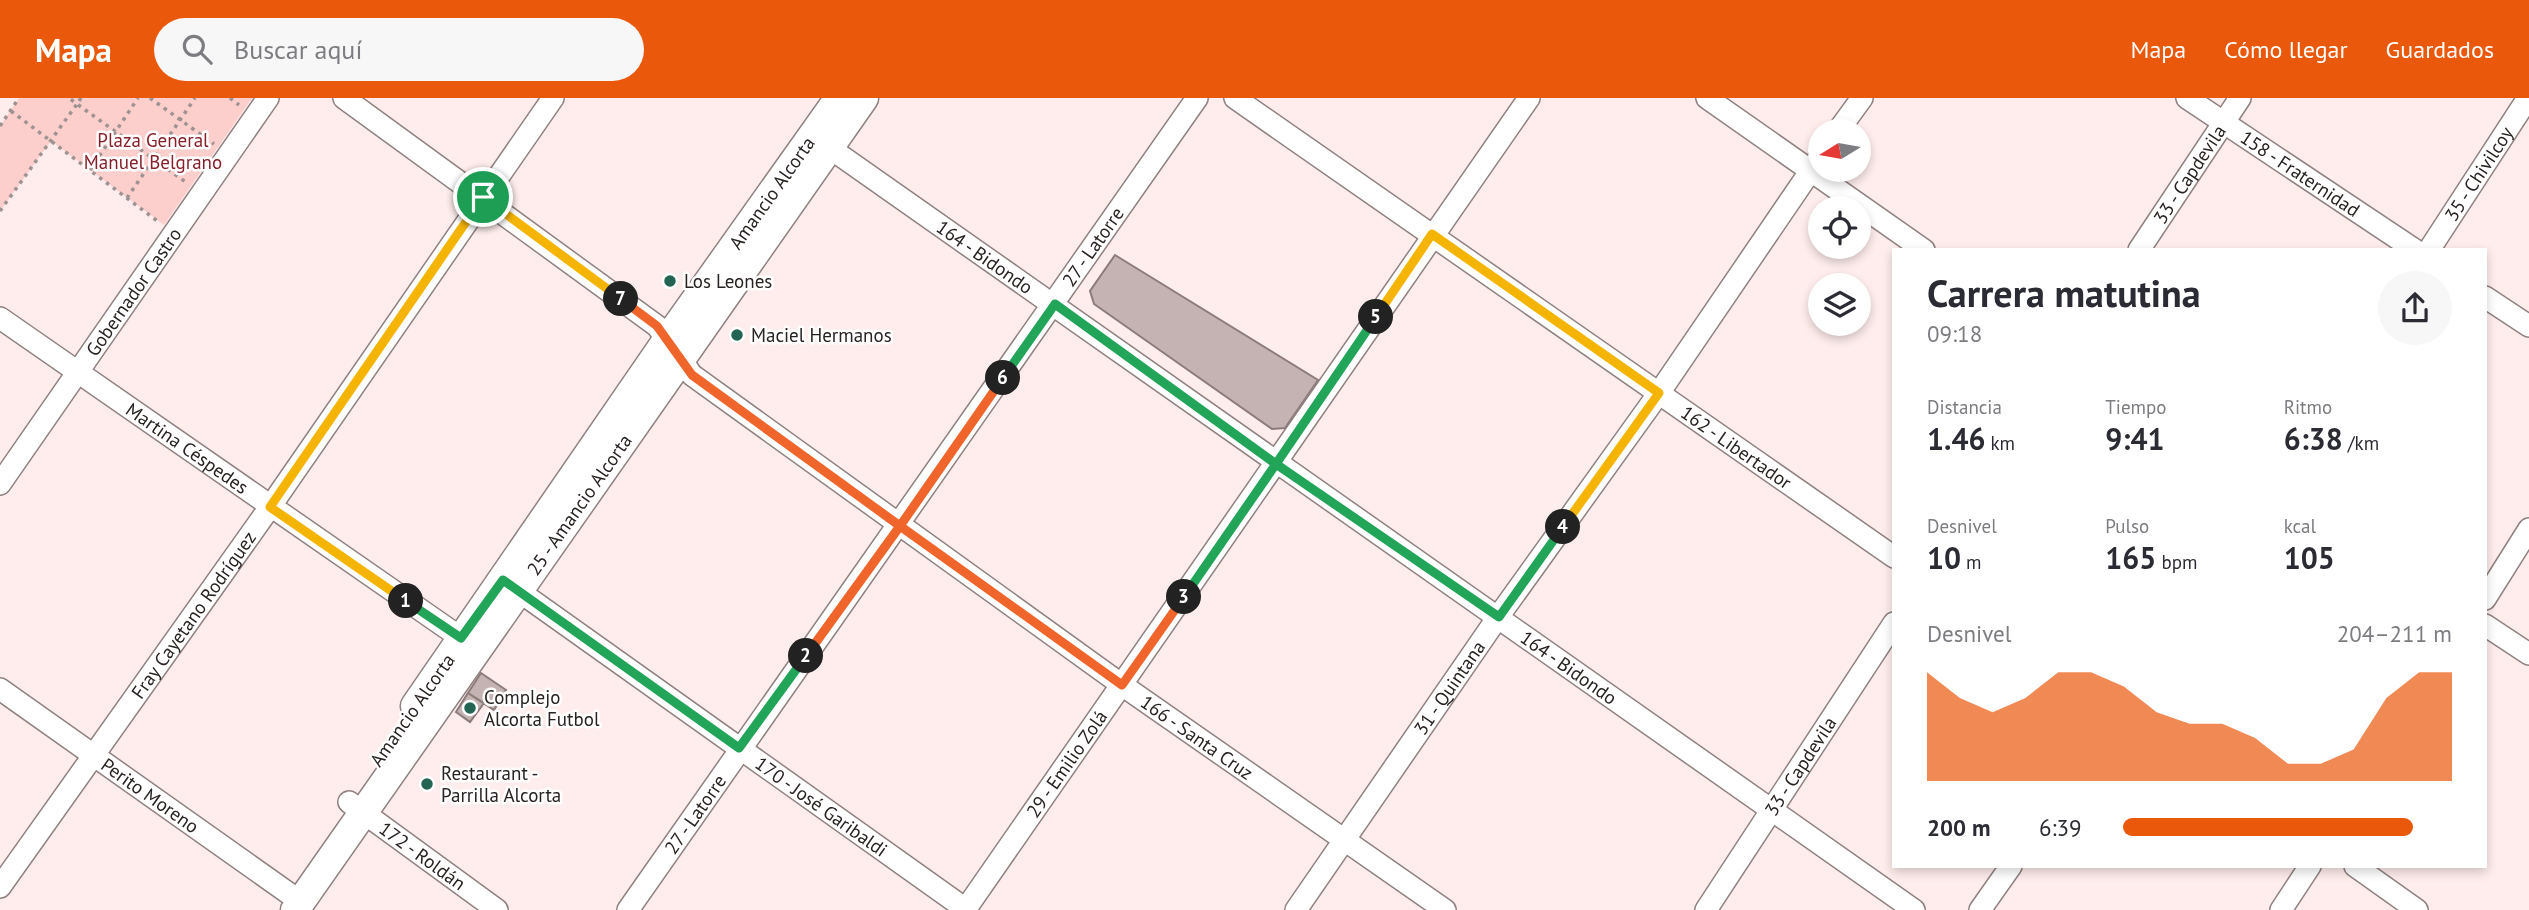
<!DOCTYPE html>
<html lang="es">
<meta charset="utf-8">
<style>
:root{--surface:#fff;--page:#f7f7f7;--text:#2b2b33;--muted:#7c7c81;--accent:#ea580c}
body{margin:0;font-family:"PT Sans",sans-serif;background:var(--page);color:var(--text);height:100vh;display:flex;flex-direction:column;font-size:26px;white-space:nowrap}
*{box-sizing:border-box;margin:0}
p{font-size:23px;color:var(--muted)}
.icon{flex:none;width:38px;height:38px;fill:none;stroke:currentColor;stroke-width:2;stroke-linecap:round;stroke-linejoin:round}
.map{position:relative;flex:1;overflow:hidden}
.details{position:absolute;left:1892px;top:150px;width:595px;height:620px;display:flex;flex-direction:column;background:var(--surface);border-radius:0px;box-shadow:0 4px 10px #0003}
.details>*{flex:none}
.needle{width:46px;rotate:259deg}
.tools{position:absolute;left:1808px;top:21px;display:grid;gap:14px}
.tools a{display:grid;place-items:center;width:63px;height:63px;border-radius:50%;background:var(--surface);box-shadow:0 4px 10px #0003;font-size:35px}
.pin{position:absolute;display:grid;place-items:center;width:60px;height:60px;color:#fff;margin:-30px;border:4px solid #fff;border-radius:50%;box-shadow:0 2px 7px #0007}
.km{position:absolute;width:35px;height:35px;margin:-18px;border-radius:50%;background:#222;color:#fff;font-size:19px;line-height:35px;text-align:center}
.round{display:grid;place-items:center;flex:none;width:74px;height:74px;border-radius:37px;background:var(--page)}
.head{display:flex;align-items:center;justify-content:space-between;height:119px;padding:0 35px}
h1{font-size:38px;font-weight:600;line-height:52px}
.figures{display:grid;grid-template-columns:repeat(3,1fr);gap:10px;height:119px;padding:7px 35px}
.figures div{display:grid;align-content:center}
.figures b{font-size:30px;font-weight:600}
.figures small{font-size:19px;font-weight:400}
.figures p{font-size:19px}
.chart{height:196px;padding:14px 35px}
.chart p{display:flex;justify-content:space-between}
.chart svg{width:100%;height:126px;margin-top:7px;fill:var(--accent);opacity:.7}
ul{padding:0 35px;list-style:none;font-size:23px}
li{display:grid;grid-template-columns:112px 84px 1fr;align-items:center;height:52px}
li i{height:18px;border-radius:9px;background:var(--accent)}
header{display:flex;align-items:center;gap:42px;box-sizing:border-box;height:98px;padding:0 35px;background:var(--accent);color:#fff}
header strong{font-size:33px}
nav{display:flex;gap:38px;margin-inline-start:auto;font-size:24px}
.search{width:490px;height:63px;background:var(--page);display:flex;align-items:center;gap:18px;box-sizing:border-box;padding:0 24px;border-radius:38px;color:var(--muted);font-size:26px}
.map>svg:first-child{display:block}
.green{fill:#fccecc}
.building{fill:#c4b3b2;stroke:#8b7c7b;stroke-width:2}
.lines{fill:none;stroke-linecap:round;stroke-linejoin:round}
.street-casing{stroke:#908180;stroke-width:24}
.secondary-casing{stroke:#908180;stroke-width:31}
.path{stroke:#9f9392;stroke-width:3.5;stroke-dasharray:3.5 5;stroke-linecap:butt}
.street{stroke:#fff;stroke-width:21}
.secondary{stroke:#fff;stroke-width:28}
.split-1-casing{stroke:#fff;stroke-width:14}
.split-2-casing{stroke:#fff;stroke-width:14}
.split-3-casing{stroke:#fff;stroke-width:14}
.split-4-casing{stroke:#fff;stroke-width:14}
.split-5-casing{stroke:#fff;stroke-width:14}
.split-6-casing{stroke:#fff;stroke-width:14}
.split-7-casing{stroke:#fff;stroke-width:14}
.split-8-casing{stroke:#fff;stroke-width:14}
.split-1{stroke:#f5b400;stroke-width:9}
.split-2{stroke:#22a559;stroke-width:9}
.split-3{stroke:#f0652b;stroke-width:9}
.split-4{stroke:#22a559;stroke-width:9}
.split-5{stroke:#f5b400;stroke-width:9}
.split-6{stroke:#22a559;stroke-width:9}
.split-7{stroke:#f0652b;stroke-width:9}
.split-8{stroke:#f5b400;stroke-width:9}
.poi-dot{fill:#236452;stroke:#fff;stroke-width:2.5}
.labels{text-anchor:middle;stroke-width:5;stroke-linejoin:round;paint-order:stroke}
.park-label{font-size:19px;fill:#871f28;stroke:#fff}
.street-label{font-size:19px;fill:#282221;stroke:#fff}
.poi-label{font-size:19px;fill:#282221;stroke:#fff;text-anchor:start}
</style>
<header>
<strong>Mapa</strong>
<div class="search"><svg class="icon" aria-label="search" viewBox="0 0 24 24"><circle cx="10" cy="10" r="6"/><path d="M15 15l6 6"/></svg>Buscar aquí</div>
<nav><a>Mapa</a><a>Cómo llegar</a><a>Guardados</a></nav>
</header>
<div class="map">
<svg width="2529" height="812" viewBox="0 0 2529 812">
<rect width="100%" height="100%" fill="#feedec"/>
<path class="green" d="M19 0H252L164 127 51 43 0 113V28Z"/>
<path class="building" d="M1115 157 1318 282 1285 330 1272 331 1094 206 1090 193Z
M481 575 506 592 494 612 468 595Z
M468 595 484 605 470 624 456 614Z"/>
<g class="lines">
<g class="street-casing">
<g id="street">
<path id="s1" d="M344 0 657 228 692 277 1122 587 1445 812"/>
<path id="s2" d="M1235 0 1894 459"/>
<path d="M1707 0 1924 152"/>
<path id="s3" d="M2187 0 2415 152"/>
<path d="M1838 33 1862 0"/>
<path id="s4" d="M817 41 1914 812"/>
<path id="s5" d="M2139 152 2240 0"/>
<path id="s6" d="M2429 152 2528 0"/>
<path d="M2485 199 2529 228"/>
<path id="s7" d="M0 220 474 549"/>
<path id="s8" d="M0 386 268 0"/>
<path id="s9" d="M506 484 967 812"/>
<path d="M2485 501 2529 431"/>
<path d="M2485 527 2529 556"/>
<path id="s10" d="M0 591 301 804"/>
<path id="s11" d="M349 704 497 812"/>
<path d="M2355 768 2417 812"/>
<path id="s12" d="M0 789 270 409 553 0"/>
<path id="s13" d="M628 812 1197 0"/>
<path id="s14" d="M965 812 1529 0"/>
<path id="s15" d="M1296 812 1498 519 1659 295 1820 59"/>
<path id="s16" d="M1706 812 1894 525"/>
<path d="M1980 812 2011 768"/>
<path d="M2281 812 2310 768"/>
</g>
</g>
<g class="secondary-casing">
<g id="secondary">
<path id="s17" d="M415 608 667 242 839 0"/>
<path id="s18" d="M295 812 864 0"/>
</g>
</g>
<path class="path" d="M81 0 77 6 187 85
M150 0 214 46
M230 0 239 7
M11 13 160 125
M0 28 19 0
M90 72 138 0
M127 100 195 0
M0 113 77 6 69 0"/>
<use href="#street" class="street"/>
<use href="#secondary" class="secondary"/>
</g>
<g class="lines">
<g class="split-1-casing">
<path id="split-1" d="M406 503 270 409 483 99"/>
</g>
<g class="split-2-casing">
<path id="split-2" d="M406 503 461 540 503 482 739 650 806 558"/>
</g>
<g class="split-3-casing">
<path id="split-3" d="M806 558 900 428 1122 587 1184 499"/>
</g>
<g class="split-4-casing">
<path id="split-4" d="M1184 499 1276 366 1499 519 1563 429"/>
</g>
<g class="split-5-casing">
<path id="split-5" d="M1376 219 1432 136 1659 295 1563 429"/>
</g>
<g class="split-6-casing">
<path id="split-6" d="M1003 280 1055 206 1276 366 1376 219"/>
</g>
<g class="split-7-casing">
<path id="split-7" d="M621 201 657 228 692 277 900 428 1003 280"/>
</g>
<g class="split-8-casing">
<path id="split-8" d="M483 99 621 201"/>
</g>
<use href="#split-1" class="split-1"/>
<use href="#split-2" class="split-2"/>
<use href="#split-3" class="split-3"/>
<use href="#split-4" class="split-4"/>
<use href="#split-5" class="split-5"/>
<use href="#split-6" class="split-6"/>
<use href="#split-7" class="split-7"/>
<use href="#split-8" class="split-8"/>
</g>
<g class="poi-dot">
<circle cx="670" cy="183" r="7"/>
<circle cx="737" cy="237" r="7"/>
<circle cx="470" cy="610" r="7"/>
<circle cx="427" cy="686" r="7"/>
</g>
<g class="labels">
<g class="park-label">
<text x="153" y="49">Plaza General<tspan x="153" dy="22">Manuel Belgrano</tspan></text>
</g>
<g class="street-label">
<text dy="7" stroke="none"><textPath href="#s5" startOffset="91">33 - Capdevila</textPath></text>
<text dy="7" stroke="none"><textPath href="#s3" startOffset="136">158 - Fraternidad</textPath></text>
<text dy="7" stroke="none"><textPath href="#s6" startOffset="91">35 - Chivilcoy</textPath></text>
<text dy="7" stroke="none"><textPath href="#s17" startOffset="625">Amancio Alcorta</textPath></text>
<text dy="7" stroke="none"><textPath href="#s13" startOffset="810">27 - Latorre</textPath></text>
<text dy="7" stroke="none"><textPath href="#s4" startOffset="205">164 - Bidondo</textPath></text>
<text dy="7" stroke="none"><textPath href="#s8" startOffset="234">Gobernador Castro</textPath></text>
<text dy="7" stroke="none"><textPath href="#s2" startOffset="611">162 - Libertador</textPath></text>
<text dy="7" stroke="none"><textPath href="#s7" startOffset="228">Martina Céspedes</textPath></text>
<text dy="7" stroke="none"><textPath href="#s18" startOffset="495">25 - Amancio Alcorta</textPath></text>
<text dy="7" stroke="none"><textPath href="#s12" startOffset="334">Fray Cayetano Rodríguez</textPath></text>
<text dy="7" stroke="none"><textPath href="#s4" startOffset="919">164 - Bidondo</textPath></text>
<text dy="7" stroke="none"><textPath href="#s15" startOffset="270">31 - Quintana</textPath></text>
<text transform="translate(412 612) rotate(-55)" y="7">Amancio Alcorta</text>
<text dy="7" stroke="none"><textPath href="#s1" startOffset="1069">166 - Santa Cruz</textPath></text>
<text dy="7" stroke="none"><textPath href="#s14" startOffset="178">29 - Emilio Zolá</textPath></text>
<text dy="7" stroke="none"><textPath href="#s16" startOffset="172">33 - Capdevila</textPath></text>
<text dy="7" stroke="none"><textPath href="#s10" startOffset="184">Perito Moreno</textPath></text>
<text dy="7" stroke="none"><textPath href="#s9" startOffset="387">170 - José Garibaldi</textPath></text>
<text dy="7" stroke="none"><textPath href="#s13" startOffset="117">27 - Latorre</textPath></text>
<text dy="7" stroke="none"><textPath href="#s11" startOffset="91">172 - Roldán</textPath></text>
</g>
<g class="poi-label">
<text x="684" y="190">Los Leones</text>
<text x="751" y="244">Maciel Hermanos</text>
<text x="484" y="606">Complejo<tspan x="484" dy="22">Alcorta Futbol</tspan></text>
<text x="441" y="682">Restaurant -<tspan x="441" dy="22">Parrilla Alcorta</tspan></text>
</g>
</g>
</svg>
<div class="tools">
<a><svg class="needle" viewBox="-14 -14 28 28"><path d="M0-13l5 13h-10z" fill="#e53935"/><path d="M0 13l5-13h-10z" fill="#7c7c81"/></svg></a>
<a><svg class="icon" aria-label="locate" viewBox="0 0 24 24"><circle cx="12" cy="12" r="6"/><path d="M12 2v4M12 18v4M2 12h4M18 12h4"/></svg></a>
<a><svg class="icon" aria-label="layers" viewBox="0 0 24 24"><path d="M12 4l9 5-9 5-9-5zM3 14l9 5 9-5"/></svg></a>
</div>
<div class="pin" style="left:483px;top:99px;background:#1e9e55"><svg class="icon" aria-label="arrive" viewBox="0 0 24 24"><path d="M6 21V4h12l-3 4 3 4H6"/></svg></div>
<b class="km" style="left:406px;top:503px">1</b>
<b class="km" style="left:806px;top:558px">2</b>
<b class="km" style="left:1184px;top:499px">3</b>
<b class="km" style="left:1563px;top:429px">4</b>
<b class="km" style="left:1376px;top:219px">5</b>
<b class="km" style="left:1003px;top:280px">6</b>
<b class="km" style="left:621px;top:201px">7</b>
<section class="details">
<div class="head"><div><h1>Carrera matutina</h1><p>09:18</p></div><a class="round"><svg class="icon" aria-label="share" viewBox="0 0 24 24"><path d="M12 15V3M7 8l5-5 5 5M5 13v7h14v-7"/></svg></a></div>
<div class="figures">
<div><p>Distancia</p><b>1.46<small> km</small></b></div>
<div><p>Tiempo</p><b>9:41</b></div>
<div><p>Ritmo</p><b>6:38<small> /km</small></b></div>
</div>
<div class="figures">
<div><p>Desnivel</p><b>10<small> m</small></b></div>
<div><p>Pulso</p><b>165<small> bpm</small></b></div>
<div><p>kcal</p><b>105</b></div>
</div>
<div class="chart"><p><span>Desnivel</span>204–211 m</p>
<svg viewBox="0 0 160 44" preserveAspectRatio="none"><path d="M0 44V6L10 15L20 20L30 15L40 6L50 6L60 11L70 20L80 24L90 24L100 29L110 38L120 38L130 33L140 15L150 6L160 6V44z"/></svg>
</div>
<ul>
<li><b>200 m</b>6:39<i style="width:88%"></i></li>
</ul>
</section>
</div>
